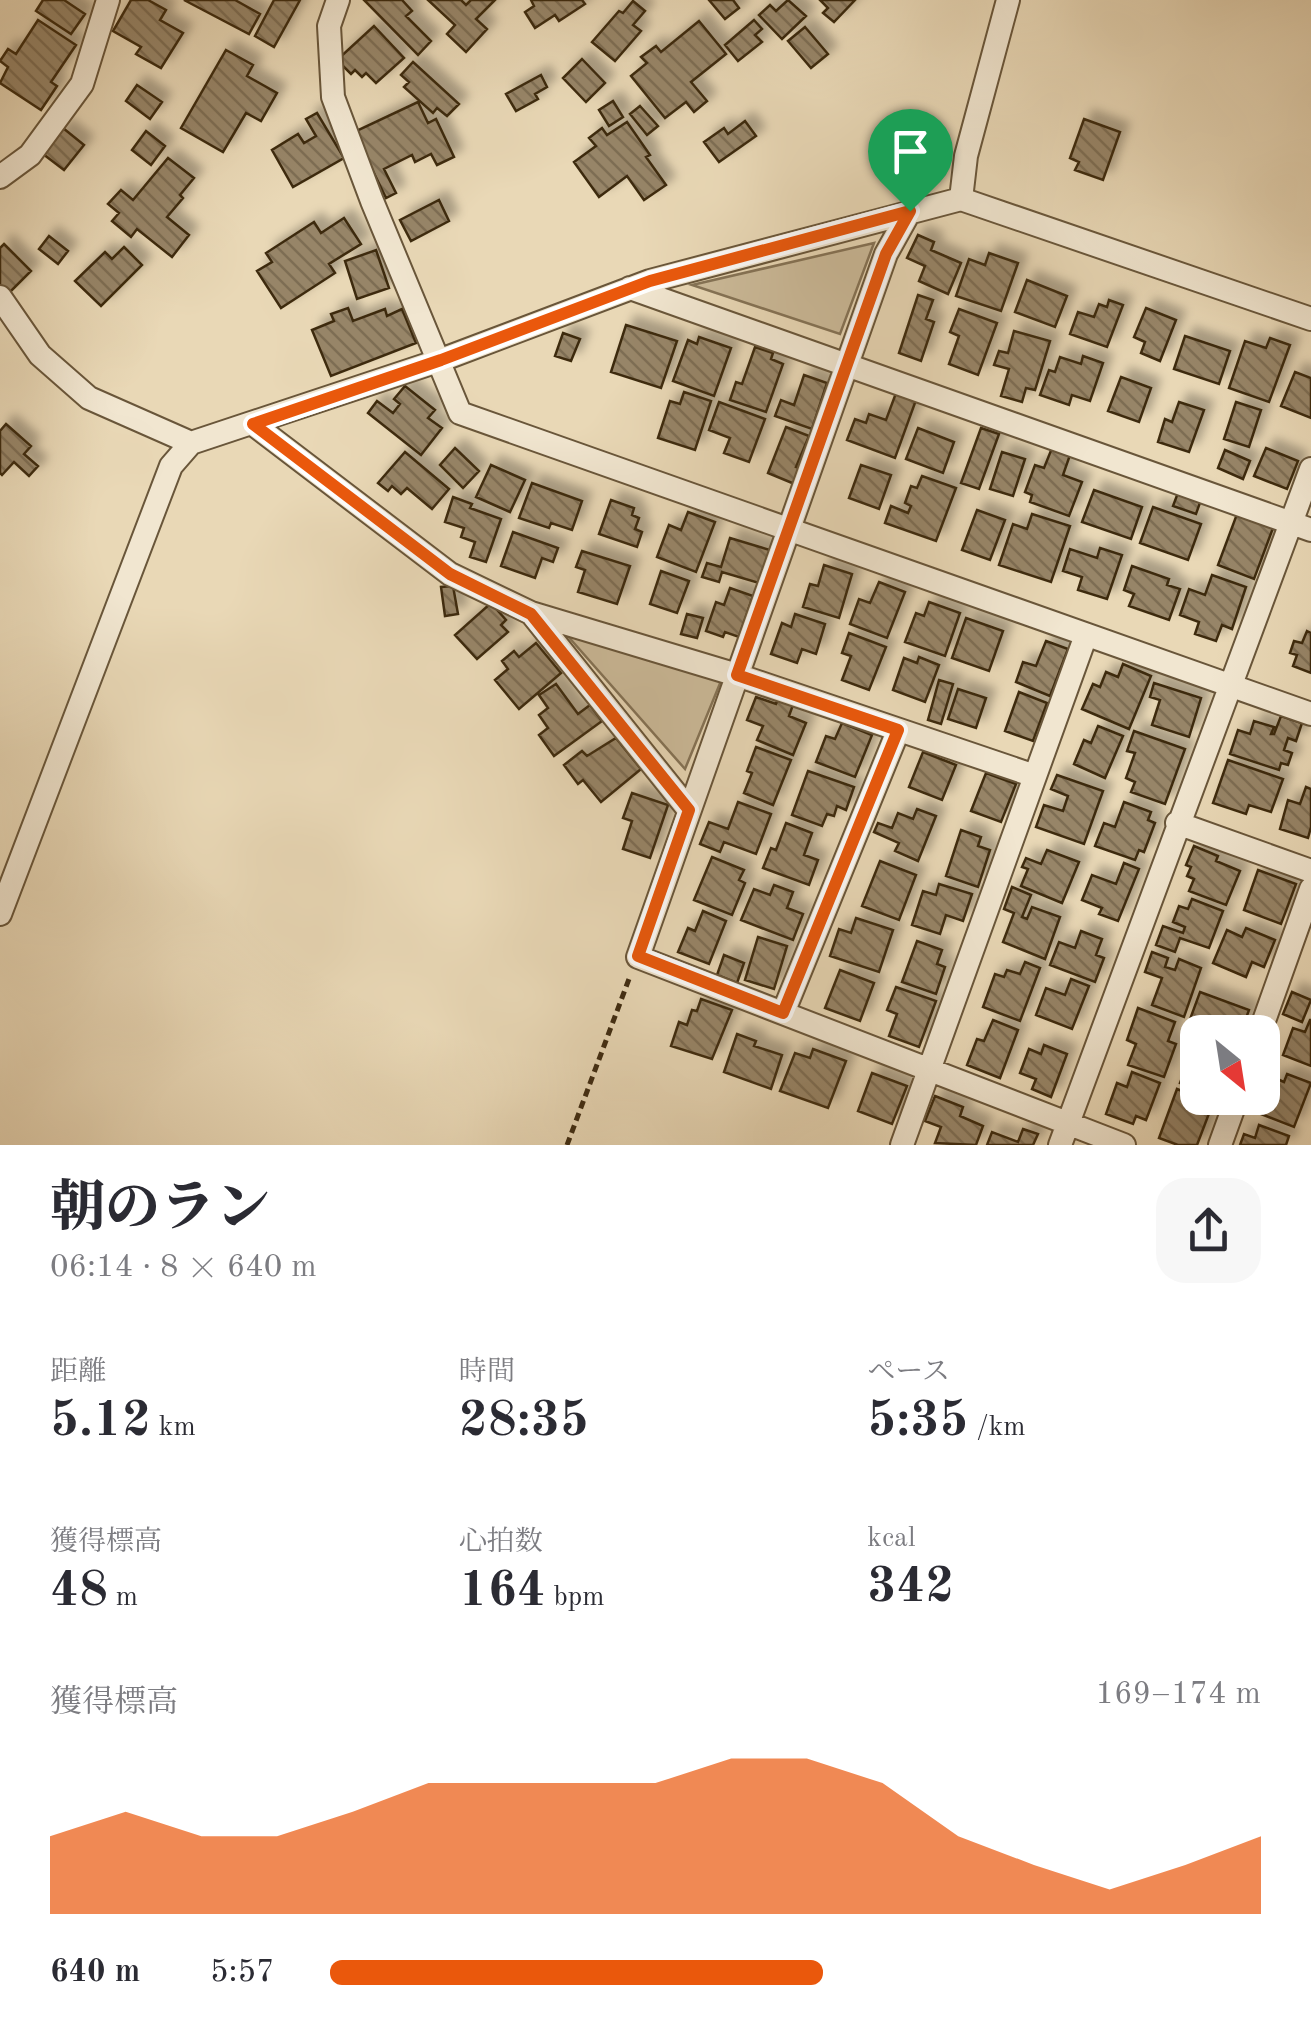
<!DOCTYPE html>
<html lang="ja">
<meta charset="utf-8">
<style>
:root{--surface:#fff;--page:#f7f7f7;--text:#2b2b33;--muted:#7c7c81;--accent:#ea580c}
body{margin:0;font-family:"Old Standard TT","Noto Serif JP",serif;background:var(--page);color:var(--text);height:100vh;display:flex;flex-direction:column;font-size:38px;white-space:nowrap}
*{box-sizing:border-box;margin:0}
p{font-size:32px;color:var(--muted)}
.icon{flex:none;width:55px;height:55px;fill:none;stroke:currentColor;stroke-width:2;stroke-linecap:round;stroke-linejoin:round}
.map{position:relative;height:1145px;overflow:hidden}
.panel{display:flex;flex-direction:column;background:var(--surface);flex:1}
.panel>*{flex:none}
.needle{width:65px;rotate:150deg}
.tools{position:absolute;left:1180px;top:1015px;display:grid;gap:20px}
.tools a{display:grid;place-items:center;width:100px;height:100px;border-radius:20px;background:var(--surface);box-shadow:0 10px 40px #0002;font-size:50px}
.pin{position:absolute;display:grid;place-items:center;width:85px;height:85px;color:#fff;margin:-102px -42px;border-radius:50% 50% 50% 0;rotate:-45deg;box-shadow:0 0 10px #0007}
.pin .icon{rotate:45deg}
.round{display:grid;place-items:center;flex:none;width:105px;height:105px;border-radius:30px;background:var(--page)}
.headline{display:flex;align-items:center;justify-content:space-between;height:170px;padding:0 50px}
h1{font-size:55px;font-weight:800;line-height:75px}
.stats{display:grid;grid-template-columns:repeat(3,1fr);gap:15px;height:170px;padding:10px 50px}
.stats div{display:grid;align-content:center}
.stats b{font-size:50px;font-weight:800}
.stats small{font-size:28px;font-weight:400}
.stats p{font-size:28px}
.chart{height:280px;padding:20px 50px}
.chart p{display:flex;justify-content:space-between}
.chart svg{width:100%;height:180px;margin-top:10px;fill:var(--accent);opacity:.7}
ul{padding:0 50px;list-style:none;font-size:32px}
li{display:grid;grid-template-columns:160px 120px 1fr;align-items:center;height:75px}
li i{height:25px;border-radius:12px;background:var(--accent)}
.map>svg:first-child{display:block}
.green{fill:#ccbb9a;stroke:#857356;stroke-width:2.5}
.building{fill:url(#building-back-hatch);stroke:#3e2b11;stroke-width:2.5;filter:url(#shadow)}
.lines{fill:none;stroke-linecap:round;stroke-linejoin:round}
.street-casing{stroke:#69563a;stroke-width:26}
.path{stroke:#3e2b11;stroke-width:5;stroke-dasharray:8 5;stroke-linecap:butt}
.street{stroke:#f1e6d0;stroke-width:22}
.route-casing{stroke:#fff;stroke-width:20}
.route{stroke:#ea580c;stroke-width:12}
</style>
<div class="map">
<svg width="1311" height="1145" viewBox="0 0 1311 1145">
<defs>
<pattern id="building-back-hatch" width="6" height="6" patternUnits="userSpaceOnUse" patternTransform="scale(2.5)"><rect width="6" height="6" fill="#978567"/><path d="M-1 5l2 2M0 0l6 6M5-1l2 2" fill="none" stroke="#7d6d53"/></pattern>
<filter id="shadow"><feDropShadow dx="9" dy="-9" stdDeviation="5" flood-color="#0004"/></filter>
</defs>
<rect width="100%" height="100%" fill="#e9d8b6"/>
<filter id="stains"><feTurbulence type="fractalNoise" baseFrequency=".002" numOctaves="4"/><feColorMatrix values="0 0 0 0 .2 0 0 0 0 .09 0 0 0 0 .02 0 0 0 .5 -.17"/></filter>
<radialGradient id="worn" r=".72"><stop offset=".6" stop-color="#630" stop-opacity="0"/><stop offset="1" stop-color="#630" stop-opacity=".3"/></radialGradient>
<path class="green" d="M874 243 840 334 692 285Z
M566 634 721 681 685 769Z"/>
<path class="building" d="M43 0H64L85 14 71 34 36 11Z
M131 0H148L166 10 160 20 183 33 161 68 136 54 141 47 113 31Z
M184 0H235L260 14 249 34Z
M274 0H300L274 47 255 36Z
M364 0H402L412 11 406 16 431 41 418 55Z
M428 0H461L466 5 471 0H495L476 19 487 29 466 52 447 34 455 25Z
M531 0H582L585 4 559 21 555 15 535 28 525 12 534 6Z
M709 0H733L739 8 725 19Z
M788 0 806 16 782 39 759 15 770 5 776 11Z
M820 0H855L834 22 823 13 828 8Z
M633 1 645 11 633 25 641 31 615 61 592 42 619 11 623 13Z
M38 20 76 45 51 82 57 86 41 110 0 83 8 67 0 61 8 49 16 54Z
M754 20 762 29 755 35 762 42 738 61 725 45Z
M699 21 726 54 691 82 707 101 694 112 686 102 665 118 631 76 647 63 641 57 656 46 661 52Z
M374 26 404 58 376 83 366 73 362 77 355 70 351 74 337 60Z
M805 27 828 54 811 68 788 41Z
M226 50 253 65 247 76 277 93 261 121 246 113 223 152 181 128Z
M582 59 605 83 586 102 563 78Z
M413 62 459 104 447 116 437 108 433 113 404 87 409 82 401 75Z
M541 75 547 87 535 94 538 99 516 111 506 94Z
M137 85 162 102 150 119 126 101Z
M613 101 623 117 609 126 599 110Z
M418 102 428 123 436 119 454 157 437 165 431 154 415 162 412 155 384 169 396 193 386 198 354 132Z
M640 106 658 126 647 135 630 114Z
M317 113 344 158 293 187 272 150 298 134 304 143 316 136 306 119Z
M1084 119 1120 132 1103 180 1075 170 1079 162 1070 158Z
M745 121 756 136 719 162 704 142 724 128 728 134Z
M627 122 650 155 646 157 666 185 644 200 627 176 599 197 574 162 596 146 589 138 602 128 607 135Z
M63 128 84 145 64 170 43 154Z
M146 131 165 146 151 165 132 150Z
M168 158 194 178 180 195 183 198 167 217 189 235 172 257 137 229 131 237 112 221 119 213 108 204 121 190 133 200Z
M439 200 449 221 411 241 400 220Z
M344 218 361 244 329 264 335 273 281 308 257 271 272 262 266 253 314 222 321 233Z
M918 235 934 242 931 250 961 263 948 294 919 281 925 266 907 258Z
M49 236 68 251 58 264 39 249Z
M4 244 31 271 7 295 0 288V248Z
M124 247 142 265 101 306 75 281 105 252 112 259Z
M376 250 389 288 357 299 345 261Z
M989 253 1018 263 1001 311 956 296 969 259 985 265Z
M1027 280 1067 296 1055 327 1015 312Z
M918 295 933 300 926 319 934 322 921 361 899 353Z
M1109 300 1123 305 1107 347 1070 334 1078 312 1094 317 1099 304 1107 307Z
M348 308 353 321 385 309 387 316 402 309 416 343 331 376 312 330 334 321 331 314Z
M1146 308 1176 320 1160 361 1141 353 1145 342 1134 337Z
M959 309 997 323 978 375 949 364 959 336 950 332Z
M626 325 677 341 661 388 611 372Z
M1014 331 1050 341 1035 390 1026 388 1022 402 1001 396 1009 369 994 365 999 351 1008 353Z
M563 333 580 339 571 361 555 356Z
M1185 336 1230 351 1219 384 1174 369Z
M699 337 731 348 714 396 673 381 688 340 697 344Z
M1270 338 1290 345 1269 402 1229 388 1245 341 1266 348Z
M755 347 773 353 771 359 783 364 766 412 730 400 736 382 742 384Z
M1083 356 1103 363 1090 401 1072 395 1069 405 1040 395 1049 370 1055 372 1060 357 1081 364Z
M1295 372 1311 378V418L1281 406Z
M804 375 827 383 812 429 775 416 781 400 794 405Z
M1121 377 1151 388 1139 422 1108 411Z
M405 386 435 410 428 418 442 428 421 455 368 413 377 401 393 413 400 404 394 399Z
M684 392 711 401 695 450 658 438 670 401 680 404Z
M896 393 916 400 895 458 847 440 855 419 866 423 869 414 886 420Z
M719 402 765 419 749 462 724 453 730 438 709 430Z
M1179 402 1204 410 1189 452 1158 442 1165 419 1172 422Z
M1236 402 1261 410 1249 447 1224 439Z
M6 424 31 446 24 454 38 466 29 476 14 462 2 475 0 473V431Z
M786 427 809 436 796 467 803 469 797 485 768 473Z
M918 428 954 442 943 473 906 459Z
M981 428 999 434 979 489 961 483Z
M455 448 479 471 463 488 440 465Z
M1052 448 1070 455 1063 475 1082 482 1069 516 1030 502 1032 495 1025 492 1035 465 1044 468Z
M1266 448 1298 461 1287 489 1254 476Z
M1225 450 1250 461 1243 479 1218 468Z
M405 452 449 489 432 509 407 488 401 494 392 486 388 491 378 483Z
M1002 452 1025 459 1013 496 990 489Z
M491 465 525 480 510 512 476 497Z
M861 465 891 475 879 509 849 498Z
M922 476 956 488 936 541 885 523 891 506 908 513 911 506 905 503 911 486 917 488Z
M532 483 582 501 572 530 551 523 549 528 519 518Z
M1094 490 1142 507 1131 539 1082 522Z
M1179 490 1202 497 1196 514 1173 506Z
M453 497 472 504 470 508 501 519 486 562 470 557 475 542 461 537 464 528 445 522Z
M611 500 634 508 632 515 639 518 635 529 642 532 637 547 599 534Z
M1153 507 1201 524 1188 560 1140 543Z
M977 510 1005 520 990 560 962 550Z
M688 512 715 522 696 572 657 557 669 525 681 530Z
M1032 514 1070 526 1051 582 999 565 1013 524 1027 529Z
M1237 514 1273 528 1254 579 1218 565Z
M513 532 558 548 553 562 542 558 535 578 501 566Z
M730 538 770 550 759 583 722 572 719 582 702 577 707 563 721 567Z
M1100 548 1122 555 1107 599 1078 590 1082 577 1063 571 1070 549 1097 558Z
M582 551 630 566 617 604 578 592 585 570 576 567Z
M824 565 852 574 839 618 803 607 810 584 818 586Z
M1132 566 1169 579 1167 585 1180 589 1169 620 1129 606 1134 594 1124 590Z
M661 571 689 581 677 613 650 604Z
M1212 575 1246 587 1232 629 1222 625 1216 641 1195 634 1199 622 1180 615 1189 589 1205 595Z
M879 582 905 592 887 638 850 624 859 599 870 603Z
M453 586 458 614 445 616 441 587Z
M730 588 753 596 739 637 725 632 723 637 706 631 716 602 724 605Z
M929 602 960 613 945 656 905 642 916 613 924 616Z
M491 603 506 620 501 625 508 632 477 659 455 635Z
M687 614 703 618 697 638 681 634Z
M795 614 825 624 816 654 802 649 797 663 771 654 782 623 791 627Z
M966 618 1003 631 989 671 952 658Z
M1307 631 1311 633V673L1293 666 1297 655 1290 653 1294 641 1302 643Z
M849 633 886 647 869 690 842 680 851 656 842 653Z
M1046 641 1068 649 1050 696 1016 682 1023 662 1036 666Z
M536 643 561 673 519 709 495 680 508 669 502 661 514 651 519 657Z
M919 657 939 665 925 702 893 690 904 658 917 663Z
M1123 664 1151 676 1129 729 1082 709 1093 684 1100 687 1106 672 1118 677Z
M939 680 953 684 941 724 928 720Z
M1154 683 1201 698 1189 737 1152 725 1160 700 1150 697Z
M556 684 578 714 590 705 602 721 554 756 539 735 548 728 539 715 548 708 539 695Z
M958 689 986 698 976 728 948 719Z
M1019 692 1047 703 1033 741 1005 731Z
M756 697 776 704 779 697 794 702 789 716 806 723 793 755 757 740 763 726 747 720Z
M1281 716 1302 723 1296 741 1288 738 1284 750 1292 753 1288 765 1281 763 1279 770 1230 754 1238 730 1250 734 1254 721 1274 727 1271 734H1274Z
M842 723 872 735 855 777 816 762 826 736 835 739Z
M1098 726 1123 736 1105 778 1074 764 1084 740 1091 743Z
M1134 731 1185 749 1165 804 1131 792 1135 782 1126 778 1135 753 1127 751Z
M616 738 641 769 601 802 583 780 578 784 564 765 582 751 587 756Z
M756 747 791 760 773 805 744 793 752 773 747 771Z
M923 752 956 765 942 800 909 787Z
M1228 760 1283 779 1271 812 1249 805 1246 814 1213 803Z
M808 771 854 787 846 810 837 806 834 816 827 814 822 826 792 815Z
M986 773 1016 784 1001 822 971 811Z
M1057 775 1103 791 1084 844 1036 827 1044 805 1063 811 1068 796 1051 789Z
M1306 787 1311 789V827L1308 838 1280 829 1288 800 1300 804Z
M632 793 668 805 650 858 623 849 632 821 623 818Z
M738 802 771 814 756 854 724 842 720 852 700 844 709 822 728 829Z
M1124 802 1151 812 1148 820 1155 823 1144 852 1139 850 1135 860 1095 846 1104 823 1115 827Z
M917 809 936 816 918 861 895 851 899 843 874 832 878 823 892 828 898 813 913 819Z
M786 823 812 833 804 855 818 860 809 885 763 868 771 848 776 850Z
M961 830 981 837 978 846 990 850 978 887 946 876Z
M1194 846 1218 856 1216 861 1240 871 1226 905 1189 891 1194 879 1187 876 1191 867 1186 865Z
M1047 850 1079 862 1062 903 1021 886 1028 869 1022 867 1026 858 1041 864Z
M712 857 744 870 739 880 745 883 732 915 694 900Z
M880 861 916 875 899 920 862 906Z
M1124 863 1139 869 1118 921 1099 914 1102 908 1082 900 1092 875 1116 884Z
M1258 870 1296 884 1281 924 1244 910Z
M939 884 972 894 963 921 946 915 940 934 912 925 923 891 936 895Z
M774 885 793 892 787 908 803 914 793 940 741 920 754 889 770 895Z
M1012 887 1031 895 1022 917 1027 919 1032 907 1060 917 1045 959 1003 942 1014 913 1004 909Z
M1192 899 1223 911 1209 948 1180 938 1175 952 1156 945 1163 926 1183 933 1185 927 1173 922 1179 906 1188 909Z
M703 911 726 921 709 964 678 952 688 928 695 931Z
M856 918 893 930 879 972 830 956 839 929 851 933Z
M1246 928 1275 940 1264 967 1252 962 1246 977 1213 963 1227 930 1242 937Z
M1081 931 1102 939 1096 955 1104 958 1095 982 1050 965 1059 942 1075 948Z
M758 937 787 946 774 989 745 980Z
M917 941 942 950 937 964 945 967 936 994 902 982Z
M1152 952 1168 958 1165 967 1175 970 1179 959 1201 968 1184 1017 1152 1005 1162 978 1145 972Z
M724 955 744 963 737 983 717 975Z
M1025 962 1040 968 1020 1021 983 1007 995 974 1004 977 1007 970 1020 974Z
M840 970 874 983 860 1021 825 1008Z
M1071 979 1089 986 1072 1029 1036 1015 1046 988 1065 995Z
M896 987 936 1001 919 1047 889 1036 897 1014 887 1010Z
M1200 992 1249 1010 1241 1032H1216L1189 1022Z
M1292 992 1311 1000 1302 1022 1283 1014Z
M701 999 732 1010 712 1059 671 1046 679 1022 687 1025 692 1010 697 1011Z
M1138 1008 1175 1022 1168 1041 1176 1044 1164 1077 1128 1065 1136 1044 1127 1040Z
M993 1020 1018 1030 1000 1078 967 1065 977 1039 984 1041Z
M1310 1020H1311V1066L1283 1055 1293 1028 1305 1032Z
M737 1034 756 1041 754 1046 782 1055 771 1089 724 1072Z
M1044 1045 1067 1054 1051 1097 1032 1089 1036 1079 1020 1073 1029 1049 1041 1054Z
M1194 1046 1198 1047V1090L1180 1083Z
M813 1049 846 1061 828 1108 780 1091 795 1053 810 1058Z
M1132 1072 1160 1083 1146 1120 1136 1116 1133 1124 1106 1114 1117 1083 1127 1087Z
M872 1073 907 1086 892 1124 858 1111Z
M1287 1074 1311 1083 1294 1127 1261 1114 1275 1078 1284 1082Z
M1177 1089 1213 1103 1197 1145H1178L1159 1138Z
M935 1096 963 1107 960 1116 983 1126 976 1145 935 1143 941 1127 925 1121Z
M1259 1125 1289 1136 1286 1145H1240L1244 1134 1255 1138Z
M1023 1129 1038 1134 1033 1145H987L992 1132 1018 1142Z"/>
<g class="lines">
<g class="street-casing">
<path id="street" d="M338 0 329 26 333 97 372 201 460 413 1311 714
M0 177 30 155 82 84 108 0
M961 199 966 156 1008 0
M910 211 886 254 638 957 1124 1145
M630 288 1311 530
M0 297 40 355 89 398 191 443 441 360 650 281 961 199 1311 319
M253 424 450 574 531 613 737 675 1035 776
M532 614 689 810
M1177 823 1311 871
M0 914 171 466 191 443
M783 1013 898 731
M1260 1032 1311 889
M902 1145 1086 635
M1060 1145 1311 469
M1220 1145 1237 1098"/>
</g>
<path class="path" d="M567 1145 629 979"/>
<use href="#street" class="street"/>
</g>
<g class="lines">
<g class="route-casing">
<path id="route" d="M910 211 886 254 737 675 898 730 783 1013 638 956 689 810 531 614 450 574 253 424 441 360 650 281Z"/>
</g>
<use href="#route" class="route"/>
</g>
<rect width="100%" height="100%" filter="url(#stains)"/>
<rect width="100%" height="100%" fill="url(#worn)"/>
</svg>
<div class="tools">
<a><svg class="needle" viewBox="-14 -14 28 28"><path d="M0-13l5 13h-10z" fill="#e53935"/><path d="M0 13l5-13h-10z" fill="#7c7c81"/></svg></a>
</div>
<div class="pin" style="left:910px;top:211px;background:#1e9e55"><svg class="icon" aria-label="arrive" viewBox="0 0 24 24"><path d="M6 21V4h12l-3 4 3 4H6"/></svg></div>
</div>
<section class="panel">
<div class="headline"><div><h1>朝のラン</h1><p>06:14 · 8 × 640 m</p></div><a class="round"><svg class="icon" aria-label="share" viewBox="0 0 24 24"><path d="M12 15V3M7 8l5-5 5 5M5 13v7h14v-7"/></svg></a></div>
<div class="stats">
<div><p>距離</p><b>5.12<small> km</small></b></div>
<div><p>時間</p><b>28:35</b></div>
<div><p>ペース</p><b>5:35<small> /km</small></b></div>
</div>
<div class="stats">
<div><p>獲得標高</p><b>48<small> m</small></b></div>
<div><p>心拍数</p><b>164<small> bpm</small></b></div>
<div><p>kcal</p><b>342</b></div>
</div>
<div class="chart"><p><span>獲得標高</span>169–174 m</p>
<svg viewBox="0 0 160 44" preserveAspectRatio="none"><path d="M0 44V25L10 19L20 25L30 25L40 19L50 12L60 12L70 12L80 12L90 6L100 6L110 12L120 25L130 32L140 38L150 32L160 25V44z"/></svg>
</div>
<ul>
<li><b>640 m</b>5:57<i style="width:53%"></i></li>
</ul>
</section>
